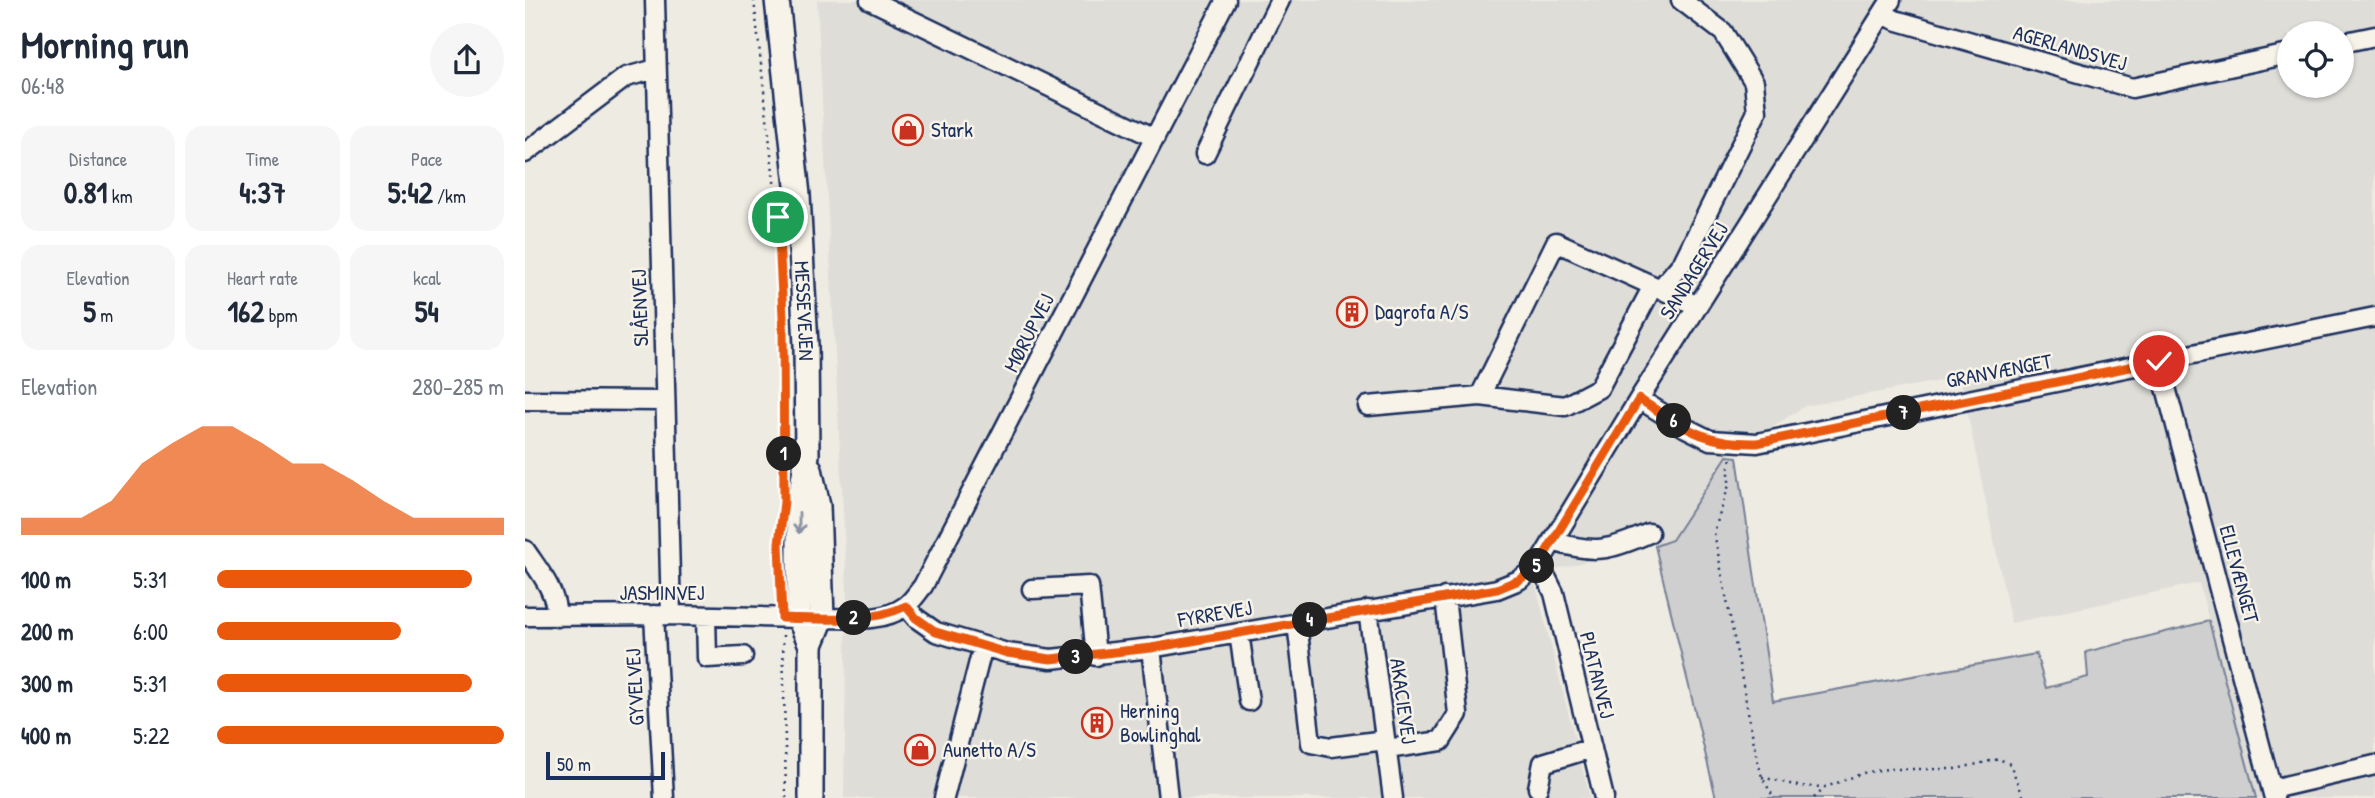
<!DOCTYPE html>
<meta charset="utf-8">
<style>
:root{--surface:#fff;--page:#f6f6f7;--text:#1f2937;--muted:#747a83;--accent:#ea580c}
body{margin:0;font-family:"Patrick Hand",sans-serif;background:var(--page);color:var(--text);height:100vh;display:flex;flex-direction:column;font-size:26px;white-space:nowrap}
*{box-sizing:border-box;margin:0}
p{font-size:23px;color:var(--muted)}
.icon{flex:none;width:38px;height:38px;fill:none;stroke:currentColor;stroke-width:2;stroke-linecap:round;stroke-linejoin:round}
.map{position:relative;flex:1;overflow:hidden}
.side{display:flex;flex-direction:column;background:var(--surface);width:525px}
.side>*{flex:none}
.controls{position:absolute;left:1752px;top:21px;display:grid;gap:14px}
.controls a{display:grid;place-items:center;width:77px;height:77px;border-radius:50%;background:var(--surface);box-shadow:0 2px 5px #0004;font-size:35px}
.scale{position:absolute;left:21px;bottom:18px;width:119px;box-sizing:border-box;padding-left:7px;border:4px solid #1b2f5e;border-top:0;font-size:19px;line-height:24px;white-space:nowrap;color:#1b2f5e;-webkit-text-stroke:5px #f7f3e8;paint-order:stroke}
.pin{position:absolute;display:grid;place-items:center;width:60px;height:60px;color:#fff;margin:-30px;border:4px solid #fff;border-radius:50%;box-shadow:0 2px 7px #0007}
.km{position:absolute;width:35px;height:35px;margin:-18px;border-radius:50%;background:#222;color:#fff;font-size:19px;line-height:35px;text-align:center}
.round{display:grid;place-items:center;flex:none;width:74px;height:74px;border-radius:37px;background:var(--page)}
.summary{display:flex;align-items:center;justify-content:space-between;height:119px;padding:0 21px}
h1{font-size:38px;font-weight:700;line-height:52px}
.metrics{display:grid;grid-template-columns:repeat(3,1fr);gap:10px;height:119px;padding:7px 21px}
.metrics div{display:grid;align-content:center;border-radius:18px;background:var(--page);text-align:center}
.metrics b{font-size:30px;font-weight:700}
.metrics small{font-size:19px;font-weight:400}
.metrics p{font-size:19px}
.chart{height:196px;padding:14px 21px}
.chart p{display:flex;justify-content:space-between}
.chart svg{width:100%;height:126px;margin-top:7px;fill:var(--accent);opacity:.7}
ul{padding:0 21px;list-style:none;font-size:23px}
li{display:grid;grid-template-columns:112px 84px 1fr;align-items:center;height:52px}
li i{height:18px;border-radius:9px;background:var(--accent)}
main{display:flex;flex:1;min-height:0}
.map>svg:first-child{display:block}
.built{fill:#deddd8;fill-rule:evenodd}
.green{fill:#cfcfcf;stroke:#757f96;stroke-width:2}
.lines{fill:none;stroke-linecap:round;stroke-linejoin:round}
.minor-casing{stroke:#1b2f5e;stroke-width:23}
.major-casing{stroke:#1b2f5e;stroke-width:28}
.path{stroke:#1b2f5e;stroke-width:2.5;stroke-dasharray:2 5;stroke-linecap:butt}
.minor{stroke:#f7f3e8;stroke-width:18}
.major{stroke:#f7f3e8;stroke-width:23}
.oneway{stroke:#8991a3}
.route-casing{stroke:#fff;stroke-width:14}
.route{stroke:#ea580c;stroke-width:9}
.labels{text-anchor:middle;stroke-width:5;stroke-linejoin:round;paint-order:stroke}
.street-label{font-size:21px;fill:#1b2f5e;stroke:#f7f3e8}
.poi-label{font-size:21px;fill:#1b2f5e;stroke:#f7f3e8;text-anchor:start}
</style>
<main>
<section class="side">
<div class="summary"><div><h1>Morning run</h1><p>06:48</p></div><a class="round"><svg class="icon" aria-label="share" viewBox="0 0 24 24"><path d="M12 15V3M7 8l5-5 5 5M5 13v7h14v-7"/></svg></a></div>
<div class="metrics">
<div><p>Distance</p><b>0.81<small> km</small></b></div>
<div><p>Time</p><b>4:37</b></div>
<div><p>Pace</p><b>5:42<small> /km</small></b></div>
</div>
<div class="metrics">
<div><p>Elevation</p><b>5<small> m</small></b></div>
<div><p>Heart rate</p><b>162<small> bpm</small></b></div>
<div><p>kcal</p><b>54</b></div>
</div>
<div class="chart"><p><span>Elevation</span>280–285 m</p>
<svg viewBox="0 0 160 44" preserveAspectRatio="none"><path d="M0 44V38L10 38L20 38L30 32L40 19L50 12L60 6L70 6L80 12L90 19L100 19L110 25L120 32L130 38L140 38L150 38L160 38V44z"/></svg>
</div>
<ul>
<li><b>100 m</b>5:31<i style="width:89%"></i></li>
<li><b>200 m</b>6:00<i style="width:64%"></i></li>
<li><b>300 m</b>5:31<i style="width:89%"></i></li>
<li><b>400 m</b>5:22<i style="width:100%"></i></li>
</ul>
</section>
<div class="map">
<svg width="1850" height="798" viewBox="0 0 1850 798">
<rect width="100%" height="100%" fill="#eeebe2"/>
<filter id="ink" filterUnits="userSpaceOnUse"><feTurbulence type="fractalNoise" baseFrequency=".0143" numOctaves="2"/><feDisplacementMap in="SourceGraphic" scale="14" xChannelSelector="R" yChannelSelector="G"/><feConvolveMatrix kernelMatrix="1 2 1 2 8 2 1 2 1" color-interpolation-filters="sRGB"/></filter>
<g filter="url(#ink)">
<path class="built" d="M292 0H1850V798H1731L1674 583 1486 623 1435 377 1280 406 1202 456 1147 540 1008 575 1065 798H319L322 589ZM1764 33H1816V86H1764Z"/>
<path class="green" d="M1202 456 1212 457 1248 701 1511 654 1521 688 1563 677 1561 652 1684 621 1731 798H1191L1130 546 1147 540Z"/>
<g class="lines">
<g class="minor-casing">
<path id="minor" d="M130 0 146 615
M345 0 630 138
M1359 14 1370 20 1607 88 1764 54
M1816 43 1850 36
M0 153 101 77 131 69
M680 154 755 0
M1135 289 1158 262 1232 112 1229 82 1198 32 1156 0
M1634 361 1749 798
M955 396 1040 406 1074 388 1128 286
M1114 399 1161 428 1185 440 1232 443 1850 317
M0 400 140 401
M843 406 955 396 1031 242 1173 306
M1027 541C1069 554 1084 551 1124 533
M0 550C14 571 31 590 32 617
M1012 567 1022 579 1029 593 1079 798
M507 589 564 586 571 656
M381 606 391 618 411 632 482 653 526 659 626 648 972 589 994 580 1012 567 1114 399 1366 0
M843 610 868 798
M129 615 139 798
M0 616 146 615 274 618
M181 616 182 658 218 656
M297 618C323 618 357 623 379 607 387 602 392 593 398 586L701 0
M772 623 786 743 806 747 860 740
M714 633 724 701
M626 648 643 798
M862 749 916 741 933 714 920 597
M1013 788 1018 763 1067 748
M1747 789 1850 765
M419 798 458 646"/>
</g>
<g class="major-casing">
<g id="major">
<path id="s1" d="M252 0 273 195 281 345 282 455 274 506V618L286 645"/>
<path d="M285 469 293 506 297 618 286 645V798"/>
</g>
</g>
<path class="path" d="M229 0 253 217 258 316 259 468
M1206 459 1204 466V485L1189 532 1231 754 1237 777 1249 798
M258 635 261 798
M1237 777 1273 786 1301 787 1338 773 1362 769H1431L1474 759 1485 764 1499 798
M1289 798 1299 789"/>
<use href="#minor" class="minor"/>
<use href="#major" class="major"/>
</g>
<defs><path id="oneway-shaft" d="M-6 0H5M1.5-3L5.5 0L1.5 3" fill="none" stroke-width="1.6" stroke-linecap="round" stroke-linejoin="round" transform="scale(1.75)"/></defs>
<use class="oneway" href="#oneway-shaft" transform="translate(274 523) rotate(90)"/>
</g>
<g class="lines" filter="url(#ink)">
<g class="route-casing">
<path id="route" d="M253 217 258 316 259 502 254 543 257 618C297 619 344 624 381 606L391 618 411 632 482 653 526 659 626 648 972 589 994 580 1012 567 1114 399C1159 427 1177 444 1232 443L1634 361"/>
</g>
<use href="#route" class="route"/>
</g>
<defs>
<g id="shop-ring" transform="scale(1.575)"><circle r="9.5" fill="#f7f3e8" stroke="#c8321e" stroke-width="1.5"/><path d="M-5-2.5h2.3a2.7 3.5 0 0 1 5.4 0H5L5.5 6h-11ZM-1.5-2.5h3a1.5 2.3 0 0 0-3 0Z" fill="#c8321e"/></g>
<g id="building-ring" transform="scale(1.575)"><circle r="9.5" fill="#f7f3e8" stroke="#c8321e" stroke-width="1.5"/><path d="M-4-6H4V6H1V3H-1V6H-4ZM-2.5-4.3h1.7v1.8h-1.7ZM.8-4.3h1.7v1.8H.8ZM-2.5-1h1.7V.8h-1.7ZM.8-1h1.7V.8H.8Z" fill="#c8321e"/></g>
</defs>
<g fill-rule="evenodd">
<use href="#shop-ring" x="383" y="130"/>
<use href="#building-ring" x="827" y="312"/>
<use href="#building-ring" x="572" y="723"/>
<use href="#shop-ring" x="395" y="750"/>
</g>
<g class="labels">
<g class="street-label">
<text transform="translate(1545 48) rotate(16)" y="7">AGERLANDSVEJ</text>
<text transform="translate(1169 271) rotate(-58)" y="7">SANDAGERVEJ</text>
<text transform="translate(115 308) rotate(-92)" y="7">SLÅENVEJ</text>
<text dy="7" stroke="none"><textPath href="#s1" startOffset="312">MESSEVEJEN</textPath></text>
<text transform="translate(504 333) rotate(-63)" y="7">MØRUPVEJ</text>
<text transform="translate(1474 371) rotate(-11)" y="7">GRANVÆNGET</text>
<text transform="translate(1714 574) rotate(75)" y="7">ELLEVÆNGET</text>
<text x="137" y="600">JASMINVEJ</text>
<text transform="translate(690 614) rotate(-10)" y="7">FYRREVEJ</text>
<text transform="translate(1072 675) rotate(76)" y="7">PLATANVEJ</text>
<text transform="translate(110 687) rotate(-93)" y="7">GYVELVEJ</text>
<text transform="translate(878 701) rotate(82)" y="7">AKACIEVEJ</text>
</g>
<g class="poi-label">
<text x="406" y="137">Stark</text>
<text x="850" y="319">Dagrofa A/S</text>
<text x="595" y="718">Herning<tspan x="595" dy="24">Bowlinghal</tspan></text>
<text x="418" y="757">Aunetto A/S</text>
</g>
</g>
</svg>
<div class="controls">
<a><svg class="icon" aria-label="locate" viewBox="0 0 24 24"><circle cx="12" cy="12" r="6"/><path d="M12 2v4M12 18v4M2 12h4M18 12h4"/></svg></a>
</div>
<div class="scale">50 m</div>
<div class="pin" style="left:253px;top:217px;background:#1e9e55"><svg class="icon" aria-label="arrive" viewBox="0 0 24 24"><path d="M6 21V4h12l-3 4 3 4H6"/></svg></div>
<div class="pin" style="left:1634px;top:361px;background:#d93025"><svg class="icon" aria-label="check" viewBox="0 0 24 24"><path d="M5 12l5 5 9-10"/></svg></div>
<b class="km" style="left:259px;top:454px">1</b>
<b class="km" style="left:329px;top:618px">2</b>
<b class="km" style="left:551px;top:657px">3</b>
<b class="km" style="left:785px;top:620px">4</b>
<b class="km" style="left:1012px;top:566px">5</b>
<b class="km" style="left:1149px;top:421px">6</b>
<b class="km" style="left:1379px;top:413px">7</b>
</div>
</main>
